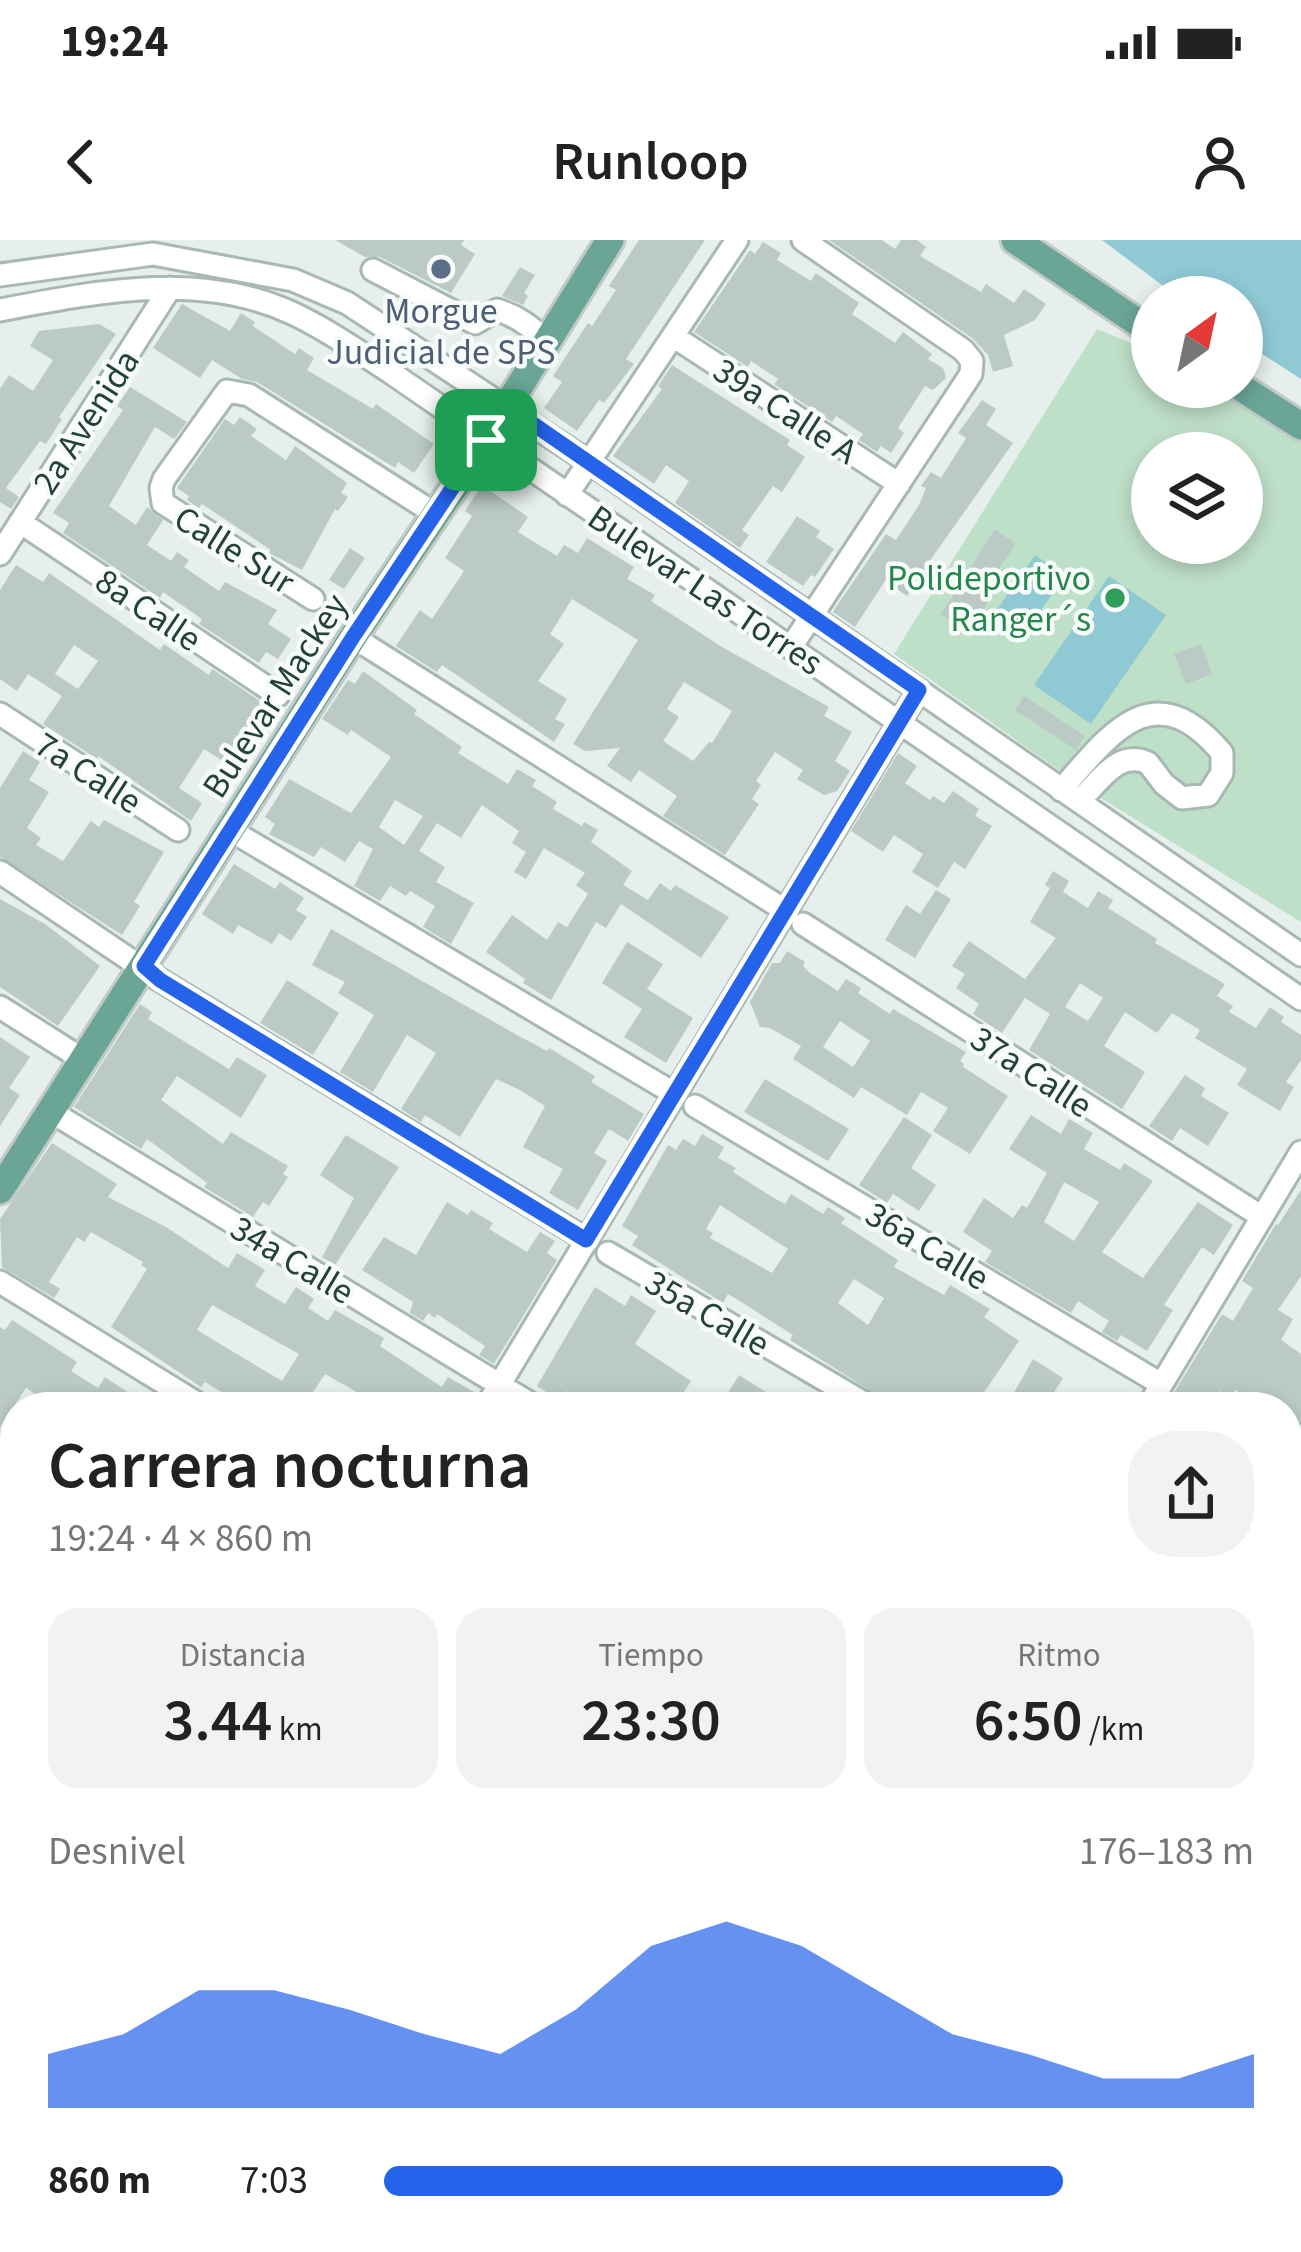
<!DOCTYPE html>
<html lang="es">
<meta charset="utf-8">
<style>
:root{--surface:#fff;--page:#f2f2f2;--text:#222;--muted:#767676;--accent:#2563eb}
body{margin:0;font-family:"Source Sans 3",sans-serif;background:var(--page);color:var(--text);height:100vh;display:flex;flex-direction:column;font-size:45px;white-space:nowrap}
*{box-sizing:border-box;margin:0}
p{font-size:39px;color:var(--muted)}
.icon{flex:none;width:66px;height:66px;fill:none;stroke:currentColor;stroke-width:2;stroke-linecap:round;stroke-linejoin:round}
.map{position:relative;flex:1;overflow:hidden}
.drawer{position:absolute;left:0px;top:1152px;width:1302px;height:861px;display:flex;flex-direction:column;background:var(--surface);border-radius:48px 48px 0 0;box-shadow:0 6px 18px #0003}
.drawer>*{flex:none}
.needle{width:78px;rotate:33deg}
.controls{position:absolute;left:1131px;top:36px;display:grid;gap:24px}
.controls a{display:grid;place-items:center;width:132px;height:132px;border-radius:50%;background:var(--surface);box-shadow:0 6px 18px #0003;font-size:60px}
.pin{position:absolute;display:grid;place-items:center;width:102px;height:102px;color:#fff;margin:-51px;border-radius:24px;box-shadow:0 6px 18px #0006}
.round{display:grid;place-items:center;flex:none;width:126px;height:126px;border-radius:48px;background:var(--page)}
.headline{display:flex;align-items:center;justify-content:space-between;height:204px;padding:0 48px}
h1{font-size:66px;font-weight:600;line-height:90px}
.stats{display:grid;grid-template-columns:repeat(3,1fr);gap:18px;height:204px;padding:12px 48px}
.stats div{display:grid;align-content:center;border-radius:30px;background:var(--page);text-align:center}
.stats b{font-size:60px;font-weight:600}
.stats small{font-size:33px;font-weight:400}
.stats p{font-size:33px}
.chart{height:336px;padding:24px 48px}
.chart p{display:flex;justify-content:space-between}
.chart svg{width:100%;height:216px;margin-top:12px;fill:var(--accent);opacity:.7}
ul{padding:0 48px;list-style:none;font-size:39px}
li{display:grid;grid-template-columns:192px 144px 1fr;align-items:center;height:90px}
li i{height:30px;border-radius:15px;background:var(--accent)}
.status{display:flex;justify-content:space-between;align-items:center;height:84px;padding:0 60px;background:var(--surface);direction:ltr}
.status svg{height:33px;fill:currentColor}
header{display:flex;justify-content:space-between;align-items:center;height:156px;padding:0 48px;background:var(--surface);font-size:54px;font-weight:600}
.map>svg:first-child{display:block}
.green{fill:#bfe0c8;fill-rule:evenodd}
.water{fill:#8ec9d4}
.building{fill:#bbcac4;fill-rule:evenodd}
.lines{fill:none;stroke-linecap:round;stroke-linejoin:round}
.minor-casing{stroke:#a8b8b2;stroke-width:27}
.major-casing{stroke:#c2cac8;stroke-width:33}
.path{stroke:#86b3a5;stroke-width:3;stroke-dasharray:6 9;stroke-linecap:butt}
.minor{stroke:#fff;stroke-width:21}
.major{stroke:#6aa596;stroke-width:27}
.route-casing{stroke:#fff;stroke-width:24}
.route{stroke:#2563eb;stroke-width:15}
.service-dot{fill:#5c6f8a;stroke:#f7fbf9;stroke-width:4.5}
.leisure-dot{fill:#2e9e5b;stroke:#f7fbf9;stroke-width:4.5}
.labels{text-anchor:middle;stroke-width:9;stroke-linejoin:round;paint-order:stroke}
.service-label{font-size:36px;fill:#4e5e75;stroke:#f7fbf9}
.street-label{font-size:36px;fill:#24423a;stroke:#f7fbf9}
.leisure-label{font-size:36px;fill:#27864d;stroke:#f7fbf9;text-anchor:end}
</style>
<div class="status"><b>19:24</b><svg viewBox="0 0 49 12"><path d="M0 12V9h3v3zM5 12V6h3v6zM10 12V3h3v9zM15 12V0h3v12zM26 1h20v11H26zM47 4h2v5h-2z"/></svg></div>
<header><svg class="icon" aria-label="back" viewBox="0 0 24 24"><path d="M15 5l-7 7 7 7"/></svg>Runloop<svg class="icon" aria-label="person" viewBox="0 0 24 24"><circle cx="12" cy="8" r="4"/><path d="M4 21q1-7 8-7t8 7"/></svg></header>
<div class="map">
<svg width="1301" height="2012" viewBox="0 0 1301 2012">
<rect width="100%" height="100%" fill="#e6efeb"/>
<path class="green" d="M1097 89 1152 112V147H1227L1301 191V682L1080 545 894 414ZM1152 213H1242V303H1152Z"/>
<path class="water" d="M1102 0H1301V139L1242 101V57H1178Z
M1035 315 1065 336 1026 391 996 371Z
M1109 336 1166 375 1091 484 1034 445Z"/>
<path class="building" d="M335 0H464L461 5 475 14 451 53 380 17H365Z
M639 0H705L626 119 634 124 604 163 599 160 577 191 544 168 562 142 553 136 588 83 592 86 616 50 609 46Z
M829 0H882L895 9 901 0H917L926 7 920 16 981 52 986 44 1014 63 1024 49 1046 64 1035 80 1004 95 1013 126 993 132 988 115 972 98Z
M763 2 781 13 777 20 811 41 816 33 859 63 852 74 895 103 903 92 932 114 928 119 943 128 946 138 933 150 925 146 898 188 904 193 891 213 881 206 877 212 859 200 863 194 836 176 832 182 774 144 778 139 751 121 748 127 694 92 750 10 755 14Z
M520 27 535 35 524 53 528 56 523 65 502 56Z
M182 64 230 91 241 73 255 82 253 86 295 114 299 108 314 118 307 130 373 169 376 164 434 204 414 233 398 222 395 228 257 142 242 139 212 120 200 138 153 108Z
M99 84 116 94 59 177 62 179 46 204 40 201 6 248 19 257 11 269 0 262V149L9 135 33 151 53 120 30 106 39 91Z
M672 125 790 200 787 205 805 217 782 252 773 246 742 290 749 295 740 308 675 263 689 241 666 225 654 244 613 216 662 149 658 146Z
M130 147 187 182 174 199 155 187 109 266 136 285 147 267 163 280 147 305 171 321 177 312 189 320 184 327 219 351 225 342 277 370 268 384 291 399 278 419 266 412 259 423 199 384 202 379 163 352 160 358 63 293 69 283 53 273 123 170 117 166Z
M982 160 996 169 986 185 1013 203 929 322 935 325 926 339 920 335 907 356 885 341 855 387 833 372 836 367 886 294 896 300 919 265 926 248 921 246 931 232 941 238 966 198 958 193Z
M240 177 257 189 251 196 286 220 295 206 347 243 341 253 348 257 338 271 335 269 302 330 269 313 271 310 202 264 199 268 187 260 189 256 177 248 225 179 234 185Z
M482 245 528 277 518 292 557 316 564 305 578 313 587 298 634 327 627 339 655 355 651 361 722 407 829 467 824 476 852 492 835 521 850 531 837 551 824 555 797 539 803 530 775 512 756 541 761 545 752 559 759 564 725 615 663 576 677 556 639 530 631 542 607 526 620 508 585 511 573 504 638 400 572 359 550 394 564 404 538 441 567 459 555 479 565 484 554 502 442 425 437 432 396 406 420 370 432 379 464 331 445 318 472 276 465 271ZM684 442 732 471 712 503 709 502 693 521 663 501 679 477 667 469Z
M797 276 820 291 816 297 834 309 815 337 811 335 803 346 766 322Z
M995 289 1016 304 994 336 1002 341 968 392 941 374Z
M350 308 365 318 344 349 329 340Z
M16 325 43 342 49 333 160 410 164 404 209 435 212 429 269 467 231 526 204 509 179 548 202 563 191 581 98 516 97 519 43 484 62 456 28 434 17 451 0 439V350ZM74 405 98 421 78 449 55 434Z
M1201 404 1212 434 1186 444 1174 414Z
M363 431 417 470 414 474 462 507 458 513 466 518 508 544 517 529 536 540 532 546 557 562 553 569 582 586 584 582 598 590 591 602 632 631 623 645 648 660 660 643 671 651 675 645 729 677 701 718 621 664 606 688 596 682 551 760 523 743 525 739 486 712 512 675 547 700 558 682 567 687 588 654 576 645 585 633 544 608 526 639 514 632 526 612 512 603 519 591 482 565 461 598 437 583 419 611 445 627 436 642 474 663 451 704 423 687 435 666 410 651 406 656 390 646 380 661 354 646 373 609 359 601 345 622 321 607 314 617 269 594 275 584 265 577 289 539 351 573 391 517 351 490 348 495 322 479 348 440 355 444ZM395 560 423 576 404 605 379 587Z
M1024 456 1085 496 1076 510 1015 470Z
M23 511 40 522 29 540 49 552 27 588 41 598 36 605 63 621 91 581 99 587 104 580 164 612 134 662 140 666 122 695 0 617V548Z
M898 513 917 526 905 543 930 560 933 556 944 563 953 551 979 569 975 576 992 586 965 629 954 622 938 648 912 632 923 614 894 595 883 612 851 591Z
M234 624 275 649 280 642 304 658 296 670 307 677 291 701 279 693 272 704 238 685 233 694 202 674Z
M1053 631 1069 641 1063 652 1088 668 1098 651 1113 660 1108 668 1157 699 1155 703 1225 744 1217 756 1233 766 1229 772 1256 788 1270 767 1284 777 1281 782 1301 795V820L1286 842 1294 847 1280 871 1237 845 1247 829 1195 798 1200 790 1172 773 1157 793 1125 772 1104 806 1145 832 1122 869 1029 810 1050 774 1025 758 1002 793 973 774 979 764 956 748 965 734 952 726 969 701 1025 739 1056 698 1030 682 1050 648 1045 645ZM1080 743 1103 758 1088 781 1065 767Z
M936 650 951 659 915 718 885 700 906 665 920 674Z
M0 659 45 684 100 726 58 786 0 747Z
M331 689 517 795 547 811 549 808 595 836 591 842 644 874 628 901 609 889 594 913 607 921 578 970 549 953 563 929 523 907 545 866 520 850 496 839 460 897 425 875 421 882 401 869 436 813 407 795 373 852 340 832 374 775 338 753 345 742 312 725Z
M627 702 663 724 647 749 693 778 666 823 624 797 642 769 602 743Z
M787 711 805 722 803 726 810 733 838 751 846 739 861 748 858 753 890 774 893 769 966 812 960 821 964 824 963 827 1008 856 970 914 933 891 948 868 921 852 907 875 861 847 854 858 793 819 801 806 770 788 760 787 750 762 772 723H780ZM840 781 870 801 853 827 823 807Z
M287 740 339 773 313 815 260 783Z
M140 764 152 772 148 779 229 829 237 817 267 835 241 878 177 836 161 860 223 904 231 892 288 926 283 934 288 937 269 966 263 962 253 977 204 947 207 943 147 899 141 909 74 867Z
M0 797 30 817 9 848 20 855 0 886Z
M1185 835 1205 848 1201 856 1229 873 1208 906 1180 888 1172 901 1149 886Z
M765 839 849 889 828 921 744 872Z
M1031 875 1061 894 1069 879 1093 893 1084 909 1120 930 1124 923 1153 941 1102 1012 1143 1038 1198 962 1233 985 1214 1015 1202 1007 1164 1065 1173 1070 1147 1111 1121 1095 1117 1101 1102 1092 1109 1081 1078 1061 1071 1073 985 1022 992 1011 963 992 984 958 1013 978 1022 965 1027 968 1047 933 1009 909ZM1064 942 1099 962 1074 1001 1044 982Z
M904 877 932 895 911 928 936 945 919 971 893 954 887 963 859 945Z
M702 894 724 907 718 918 736 928 733 932 774 958 785 964 791 954 823 974 828 967 845 978 841 983 898 1020 894 1027 944 1055 950 1045 990 1069 984 1077 1019 1101 974 1167H896L790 1100 793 1095 743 1063 728 1054 723 1063 632 1005 638 996 622 986 668 905 676 910 683 899 695 906ZM720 965 788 1009 772 1033 710 998 713 993 706 989ZM854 1039 884 1058 868 1085 838 1063Z
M346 895 399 927 335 1025 322 1017 354 958 320 935Z
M52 903 117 944 108 957 166 987 228 1028 237 1013 265 1030 255 1046 285 1064 296 1047 314 1059 308 1068 328 1081 335 1070 384 1098 380 1106 442 1147 448 1137 476 1153 468 1167H383L325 1134 303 1167H246L205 1142 201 1147 111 1087 147 1029 141 1025 143 1022 91 992 84 1002 77 997 49 1042 60 1049 54 1058 2 1027 0 979ZM212 1065 299 1114 282 1141 197 1090Z
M1301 950V1036L1278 1070 1293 1079 1281 1100 1301 1114V1184L1287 1207V1167H1263L1235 1150 1231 1157 1220 1151 1210 1167 1167 1164 1222 1074 1233 1081 1253 1048 1242 1041 1276 984 1278 985Z
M447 962 468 975 471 970 493 983 489 989 527 1012 540 992 555 1001 547 1013 557 1020 494 1124 479 1115 485 1106 437 1074 435 1078 428 1073 423 1081 410 1073 413 1062 362 1030 384 997 416 1015Z
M595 1047 625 1066 631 1055 656 1071 635 1104 691 1141 674 1167H590L567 1151 560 1161 537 1146Z
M12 1080 77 1122 71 1131 98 1148 105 1137 150 1167H55L26 1148 0 1187V1087L5 1090Z
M1033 1119 1063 1138 1045 1167H1006Z
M739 1135 790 1167H719Z
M12 1262 15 1324 0 1349V1283Z
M1287 1317 1301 1326V1360L1287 1351Z
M0 1372 15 1381V1440L0 1432Z
M1287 1441 1301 1450V1590L1287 1612Z
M15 1548V1642L0 1632V1570Z
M0 1686 15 1696V1829L0 1854Z
M1287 1887 1301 1896V1961L1287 1955Z
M0 1990 25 2006 30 1998H144L166 2012H0Z
M238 1998H329L351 2012H260Z
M371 1998H480L501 2012H362Z
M603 1998H673L695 2012H627Z
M743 1998H829L852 2012H764Z
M961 1998H1062L1053 2012H983Z"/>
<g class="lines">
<g class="minor-casing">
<path id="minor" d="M373 30 475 83 497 70C518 76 532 88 548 102
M0 35 153 14 293 40 347 63 589 222 1301 715
M0 70C96 52 202 30 294 74 328 90 359 112 390 132L1301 759
M673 96 899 244
M567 255 737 0
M20 282 278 455
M0 314 170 48
M313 359 163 263 161 248 164 239 227 151 249 155 437 275
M353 397 786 671
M791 407 971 134 972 121 963 110 803 0
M0 474 178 590
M1061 550C1112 491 1155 433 1222 513V533L1208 555 1182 558 1164 544 1148 523C1117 509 1100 542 1079 561
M230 590 675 854
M0 632 160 740 587 1000
M803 684 1262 977
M0 767 82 819
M695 866 1161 1144
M50 871 536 1167
M608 1013 871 1167
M0 1042 203 1167
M486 1167 919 450
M1148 1167 1301 912
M0 1239 15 1248
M1287 1273 1301 1249
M1287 1418 1301 1426
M0 1453 15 1462
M1287 1660 1301 1637
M0 1662 15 1673
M1287 1679 1301 1687
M1287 1729 1301 1705
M0 1883 15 1893
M0 1958 15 1934
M1287 1970 1301 1978
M198 1998 221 2012
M545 1998 568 2012
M907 1998 931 2012
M1076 2012 1084 1998
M1119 2012 1127 1998"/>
</g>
<g class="major-casing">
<path id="major" d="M1015 0 1152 92
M1240 147 1301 186
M0 950 353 397 486 200 610 0"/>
</g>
<path class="path" d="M0 1493 8 1479
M452 2012 461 1998"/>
<use href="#minor" class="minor"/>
<use href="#major" class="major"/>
</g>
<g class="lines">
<g class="route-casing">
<path id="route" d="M507 166 919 450 586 1000 160 740 144 726 353 397Z"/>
</g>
<use href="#route" class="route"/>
</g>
<circle class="service-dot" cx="441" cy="29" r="12"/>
<circle class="leisure-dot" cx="1115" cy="358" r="12"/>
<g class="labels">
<g class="service-label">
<text x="441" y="83">Morgue<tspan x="441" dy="41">Judicial de SPS</tspan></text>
</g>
<g class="street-label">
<text transform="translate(786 170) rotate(33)" y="13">39a Calle A</text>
<text transform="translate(85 181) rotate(-57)" y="13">2a Avenida</text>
<text transform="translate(235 309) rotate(32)" y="13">Calle Sur</text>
<text transform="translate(706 349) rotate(34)" y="13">Bulevar Las Torres</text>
<text transform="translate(149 369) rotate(34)" y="13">8a Calle</text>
<text transform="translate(274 455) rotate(-57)" y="13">Bulevar Mackey</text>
<text transform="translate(89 532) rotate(33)" y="13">7a Calle</text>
<text transform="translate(1032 831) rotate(33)" y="13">37a Calle</text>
<text transform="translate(928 1005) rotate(31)" y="13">36a Calle</text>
<text transform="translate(293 1019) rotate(31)" y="13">34a Calle</text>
<text transform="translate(708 1072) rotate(30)" y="13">35a Calle</text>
</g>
<g class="leisure-label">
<text x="1091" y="350">Polideportivo<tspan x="1091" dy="41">Ranger´s</tspan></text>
</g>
</g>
</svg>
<div class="controls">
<a><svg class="needle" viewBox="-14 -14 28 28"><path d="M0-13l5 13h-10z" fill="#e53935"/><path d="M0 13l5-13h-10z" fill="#767676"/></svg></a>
<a><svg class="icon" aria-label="layers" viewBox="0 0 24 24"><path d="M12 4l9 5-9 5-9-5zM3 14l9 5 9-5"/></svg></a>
</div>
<div class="pin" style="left:486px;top:200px;background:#1e9e55"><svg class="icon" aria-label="arrive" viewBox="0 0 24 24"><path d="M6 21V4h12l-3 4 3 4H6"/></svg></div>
<section class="drawer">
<div class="headline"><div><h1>Carrera nocturna</h1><p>19:24 · 4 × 860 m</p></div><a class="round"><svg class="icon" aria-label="share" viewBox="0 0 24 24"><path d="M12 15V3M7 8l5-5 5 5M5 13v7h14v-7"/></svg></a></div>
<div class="stats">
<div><p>Distancia</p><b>3.44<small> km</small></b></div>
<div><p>Tiempo</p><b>23:30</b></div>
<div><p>Ritmo</p><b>6:50<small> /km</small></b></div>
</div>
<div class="chart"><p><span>Desnivel</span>176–183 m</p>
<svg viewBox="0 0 160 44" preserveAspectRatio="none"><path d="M0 44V33L10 29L20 20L30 20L40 24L50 29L60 33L70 24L80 11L90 6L100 11L110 20L120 29L130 33L140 38L150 38L160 33V44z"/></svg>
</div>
<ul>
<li><b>860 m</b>7:03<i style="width:78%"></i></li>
</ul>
</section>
</div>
